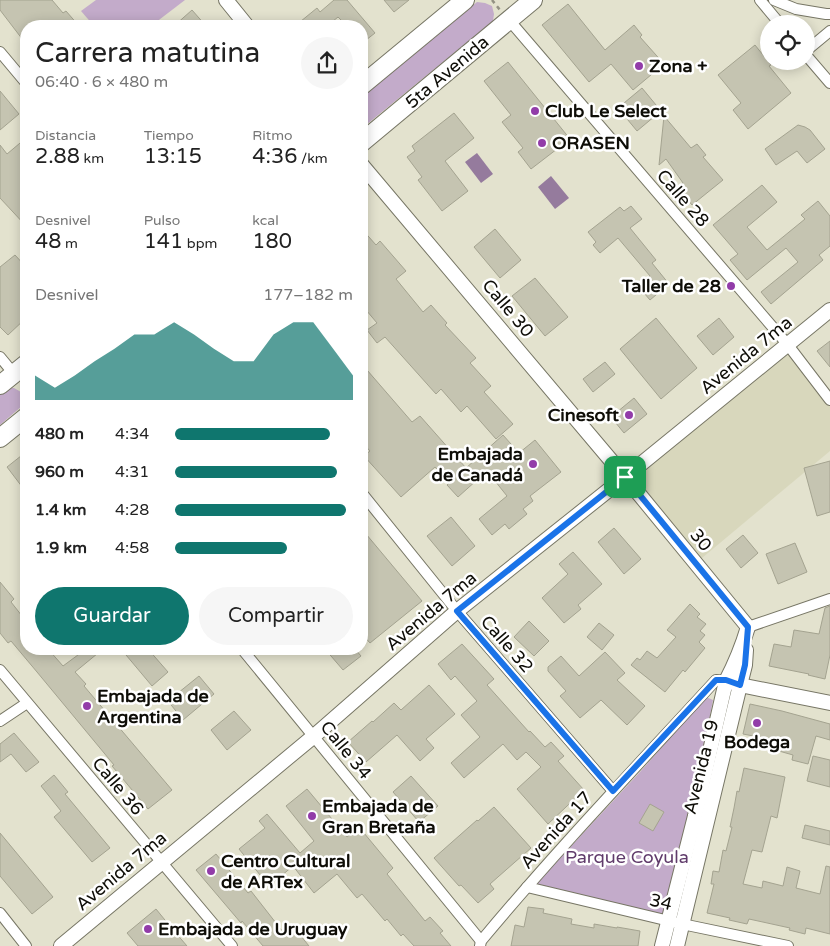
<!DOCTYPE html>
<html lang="es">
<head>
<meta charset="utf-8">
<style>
  body { margin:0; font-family:"Varela Round",sans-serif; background:#f6f6f6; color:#222; height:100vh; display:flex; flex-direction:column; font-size:19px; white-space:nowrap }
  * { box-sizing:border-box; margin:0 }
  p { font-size:16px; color:#767676 }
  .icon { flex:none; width:28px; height:28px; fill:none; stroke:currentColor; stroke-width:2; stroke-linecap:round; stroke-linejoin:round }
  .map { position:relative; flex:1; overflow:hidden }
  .details { position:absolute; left:20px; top:20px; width:348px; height:635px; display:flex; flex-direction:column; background:#fff; border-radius:20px; box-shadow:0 2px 12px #0003 }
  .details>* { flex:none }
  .fabs { position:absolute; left:760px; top:15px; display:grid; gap:10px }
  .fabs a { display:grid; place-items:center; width:55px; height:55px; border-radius:50%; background:#fff; box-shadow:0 2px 12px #0003; font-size:25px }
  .pin { position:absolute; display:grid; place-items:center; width:42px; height:42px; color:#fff; margin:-21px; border-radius:10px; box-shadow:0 2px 8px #0006 }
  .round { display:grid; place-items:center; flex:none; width:52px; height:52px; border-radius:26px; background:#f6f6f6 }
  .overview { display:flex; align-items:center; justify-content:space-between; height:85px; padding:0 15px }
  h1 { font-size:28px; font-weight:600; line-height:38px }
  .stats { display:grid; grid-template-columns:repeat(3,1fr); gap:8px; height:85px; padding:5px 15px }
  .stats div { display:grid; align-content:center }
  .stats b { font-size:21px; font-weight:600 }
  .stats small { font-size:14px; font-weight:400 }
  .stats p { font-size:14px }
  .chart { height:140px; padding:10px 15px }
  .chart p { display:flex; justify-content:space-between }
  .chart svg { width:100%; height:90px; margin-top:5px; fill:#0f766e; opacity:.7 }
  .button { display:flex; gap:10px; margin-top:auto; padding:10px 15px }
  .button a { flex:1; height:58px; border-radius:30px; background:#0f766e; color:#fff; font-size:20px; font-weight:600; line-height:58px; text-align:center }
  .button a+a { background:#f6f6f6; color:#222 }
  ul { padding:0 15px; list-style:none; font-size:16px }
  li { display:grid; grid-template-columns:80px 60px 1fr; align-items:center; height:38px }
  li i { height:12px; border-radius:6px; background:#0f766e }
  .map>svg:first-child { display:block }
  .built { fill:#d8d7bc }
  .green { fill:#c3abca }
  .water { fill:#957b9d }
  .building { fill:#c5c4b1; stroke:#a4a390 }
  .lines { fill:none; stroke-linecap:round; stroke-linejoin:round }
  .street-casing { stroke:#777665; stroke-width:12 }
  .secondary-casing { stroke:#777665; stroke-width:16 }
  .highway-casing { stroke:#777665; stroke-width:20 }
  .path { stroke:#939283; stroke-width:2.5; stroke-dasharray:4 4; stroke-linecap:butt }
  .street { stroke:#fff; stroke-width:10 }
  .secondary { stroke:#fff; stroke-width:14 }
  .highway { stroke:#fff; stroke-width:18 }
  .route-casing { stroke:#fff; stroke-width:10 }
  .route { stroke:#1a73e8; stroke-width:6 }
  .poi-dot { fill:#923ca9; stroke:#fff; stroke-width:2 }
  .labels { text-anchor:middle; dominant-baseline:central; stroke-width:5; stroke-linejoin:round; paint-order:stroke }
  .poi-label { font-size:18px; font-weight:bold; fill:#0e0d07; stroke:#fff; text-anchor:start }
  .street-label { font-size:18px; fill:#0e0d07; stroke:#fff }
  .park-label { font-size:18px; fill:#603b6b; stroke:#fff }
</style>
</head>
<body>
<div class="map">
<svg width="830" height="946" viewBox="0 0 830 946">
  <rect width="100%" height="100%" fill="#e3e2ce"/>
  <polygon class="built" points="788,345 830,400 830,451 696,563 625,477"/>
  <g class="green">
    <polygon points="96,0 185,0 151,26 94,26 81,11"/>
    <polygon points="477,2 485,3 492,6 494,14 493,21 366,125 361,126 361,98"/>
    <polygon points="7,388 14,388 21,392 23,399 22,406 0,425 0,394"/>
    <polygon points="706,697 713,700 695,793 662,916 536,884 640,772"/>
  </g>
  <g class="water">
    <polygon points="477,153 493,174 481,183 465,162"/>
    <polygon points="551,176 569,198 555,209 538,187"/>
  </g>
  <g class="building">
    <polygon points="0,0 52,0 63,13 66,11 79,26 26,26 26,44 0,10"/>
    <polygon points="334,0 347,0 375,33 361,44 361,26 347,26 338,17 327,26 295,26 317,8 320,12"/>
    <polygon points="384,0 409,0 394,12"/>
    <polygon points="568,4 605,50 634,25 642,35 640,37 664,64 633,90 611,64 589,82 542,25"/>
    <polygon points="192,10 206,26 174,26"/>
    <polygon points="755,45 771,65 769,66 791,93 748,129 733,110 741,103 718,75"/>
    <polygon points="508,62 570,139 531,169 518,152 523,148 502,122 511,115 484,81"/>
    <polygon points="642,88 661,111 637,131 618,108"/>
    <polygon points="0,91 19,114 0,130"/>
    <polygon points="454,113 474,138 445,161 468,191 442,211 418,180 422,177 407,157 415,151 412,146"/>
    <polygon points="664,116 691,148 697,144 706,155 703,157 723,180 692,205 677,187 683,183 666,159 659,165"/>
    <polygon points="798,125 805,127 810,130 825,149 807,163 797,151 776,165 765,149"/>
    <polygon points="26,138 26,226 0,198 0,145 7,154"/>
    <polygon points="762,185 777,202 747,227 767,250 805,219 801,215 818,201 830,216 830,246 819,255 823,260 771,304 761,292 798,262 786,248 747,280 730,260 738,254 713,225"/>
    <polygon points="631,206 642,219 630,228 656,260 652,263 669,284 650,300 638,286 650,276 618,238 600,253 593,245 596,242 588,232 620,207 624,211"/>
    <polygon points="361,228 376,245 380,241 406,271 396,279 423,312 431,305 447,323 445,325 476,358 470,363 491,386 484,392 513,424 496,439 467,406 461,412 441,389 436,394 385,337 377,343 367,330 377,323 361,304"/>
    <polygon points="495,229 521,260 500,278 474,247"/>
    <polygon points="15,255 26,267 26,318 8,335 0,327 0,267"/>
    <polygon points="535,278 568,317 545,336 512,296"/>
    <polygon points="656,318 697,368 661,399 620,349"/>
    <polygon points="719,318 734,337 713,355 697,336"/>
    <polygon points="830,341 830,367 817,351"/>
    <polygon points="605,362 615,374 593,392 583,379"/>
    <polygon points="367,370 412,422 420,416 466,468 503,435 519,453 535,440 561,472 530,496 533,501 523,509 527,514 509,529 505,524 492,535 479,519 507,496 487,471 458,497 447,485 449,483 435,467 401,497 364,456 370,451 361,441 361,376"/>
    <polygon points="634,398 647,414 624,433 611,417"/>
    <polygon points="26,452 26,492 7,467"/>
    <polygon points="830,461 830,512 817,516 804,468"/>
    <polygon points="451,517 475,546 452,566 427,536"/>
    <polygon points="361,528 422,601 370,643 361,633"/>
    <polygon points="614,528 641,559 624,574 598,542"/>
    <polygon points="743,535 758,553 741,568 726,549"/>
    <polygon points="795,543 807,572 778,584 766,554"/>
    <polygon points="573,552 602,584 578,605 581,609 564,623 542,598 568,574 559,564"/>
    <polygon points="0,582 14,599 11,602 26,621 26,649 48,649 63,666 86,649 103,649 75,672 86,684 84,686 172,790 148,809 112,766 114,765 37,672 11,641 8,643 0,633"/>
    <polygon points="690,604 700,614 697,617 706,624 700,631 705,635 699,642 705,648 685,672 683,670 665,692 631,665 637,658 640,660 647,651 657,658 676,637 667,630"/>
    <polygon points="830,606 830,655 825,679 808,675 809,674 769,666 774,644 791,647 794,630 819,634 825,608"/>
    <polygon points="529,621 549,641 534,656 514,637"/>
    <polygon points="599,623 614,635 602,650 587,637"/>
    <polygon points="462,644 494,679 487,685 529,732 530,731 545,747 551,742 564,756 558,761 584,790 548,824 517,789 541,767 526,752 517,760 503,744 464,778 451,763 480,737 461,715 477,701 455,676 451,680 438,664"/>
    <polygon points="121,649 148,649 168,672 152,686"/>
    <polygon points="325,649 355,649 361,656 343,670"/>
    <polygon points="605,652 625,673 617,680 645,706 627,725 601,700 580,718 560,696 566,691 548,671 548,667 561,656 579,676"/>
    <polygon points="199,676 214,694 183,720 168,701"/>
    <polygon points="429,685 455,714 426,739 434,748 420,761 397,735 366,762 348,742 372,721 373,722 394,703 401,710"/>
    <polygon points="750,704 782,711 830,724 830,740 816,736 808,764 792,760 793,755 772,749 774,740 743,734"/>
    <polygon points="234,711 251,730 227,750 211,730"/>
    <polygon points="14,733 39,762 26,772 11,754 0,762 0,744"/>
    <polygon points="813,756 830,760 830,787 807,781"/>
    <polygon points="744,768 785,777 777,818 771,816 762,852 752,850 743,884 762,888 763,881 783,886 787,867 800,871 796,888 820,894 826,866 830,867 830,934 806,928 805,934 789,930 790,928 749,919 747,924 729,920 730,918 707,913 714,884 711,884 713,871 719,872 723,850 726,851 732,827 730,827 734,808 737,791 739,792"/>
    <polygon points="54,775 68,792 65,794 110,848 92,862 54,817 61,811 41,786"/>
    <polygon points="411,776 438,806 419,822 393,792"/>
    <polygon points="307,789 347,837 359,827 393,868 387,874 425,921 430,917 443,931 440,933 451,946 414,946 403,934 401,936 387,919 385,921 362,894 357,898 337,874 314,893 293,866 269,886 239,849 265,828 259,821 267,814 300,853 314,841 286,806"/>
    <polygon points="650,804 664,812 653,831 639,823"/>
    <polygon points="494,807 531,848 490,884 494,889 478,903 461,885 459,886 434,858 477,820 478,821"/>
    <polygon points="805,825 830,831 830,845 802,838"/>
    <polygon points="0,833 53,897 32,914 0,876"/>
    <polygon points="216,854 248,893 251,891 283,932 292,925 309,946 263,946 242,921 241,923 196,870"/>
    <polygon points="528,907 544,909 543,913 572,919 571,924 594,928 594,924 617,928 617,927 640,931 638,946 511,946 515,925 524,927"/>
    <polygon points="156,909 169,925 187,946 138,946 127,933"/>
  </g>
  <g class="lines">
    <defs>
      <g id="street">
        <polyline points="760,0 780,24"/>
        <polyline points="774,0 796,9 826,14 830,14"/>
        <polyline points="509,20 788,345 830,400"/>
        <polyline points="806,51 830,31"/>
        <polyline points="0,52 26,83"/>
        <polyline points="806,55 830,83"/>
        <polyline points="0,357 14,374"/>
        <polyline points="361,492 457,611 613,791"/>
        <polyline points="748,627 830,599"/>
        <polyline points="242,649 481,941"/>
        <polyline points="0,670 232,946"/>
        <polyline points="0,721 27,703"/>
        <polyline points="527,887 682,924 788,946"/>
        <polyline points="0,913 26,946"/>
        <path d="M480 946 481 941C556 851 637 766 716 680L726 681"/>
      </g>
      <g id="secondary">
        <polyline points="226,0 247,26"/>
        <polyline points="361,164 625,477 748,627"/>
        <polyline points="731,682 740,685 830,703"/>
        <polyline points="61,946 314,736 457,611 625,477 830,310"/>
        <path d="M662 946 695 816 726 681C736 662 742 647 748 627"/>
        <polyline points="677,946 740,685 745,665 746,650"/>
      </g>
      <g id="highway">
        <polyline points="361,86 465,0"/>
        <polyline points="361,143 533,0"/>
        <polyline points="0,385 26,364"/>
        <polyline points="0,438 26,417"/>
      </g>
    </defs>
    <use href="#street" class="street-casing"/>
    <use href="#secondary" class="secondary-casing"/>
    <use href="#highway" class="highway-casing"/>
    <polyline class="path" points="492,0 500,10"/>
    <use href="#street" class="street"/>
    <use href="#secondary" class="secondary"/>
    <use href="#highway" class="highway"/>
  </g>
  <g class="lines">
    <defs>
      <polygon id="route" points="625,477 748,627 745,665 740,685 726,680 716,680 613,791 457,611"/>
    </defs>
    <use href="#route" class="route-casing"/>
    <use href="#route" class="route"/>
  </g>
  <g class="poi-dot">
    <circle cx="639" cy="66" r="5"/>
    <circle cx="535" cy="111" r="5"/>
    <circle cx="542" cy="143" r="5"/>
    <circle cx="731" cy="286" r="5"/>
    <circle cx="629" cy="415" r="5"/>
    <circle cx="533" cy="464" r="5"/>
    <circle cx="87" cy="706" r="5"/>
    <circle cx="757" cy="723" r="5"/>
    <circle cx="312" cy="816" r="5"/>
    <circle cx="211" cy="871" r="5"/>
    <circle cx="148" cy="929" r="5"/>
  </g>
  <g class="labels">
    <g class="poi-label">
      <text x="649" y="66">Zona +</text>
      <text x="545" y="111">Club Le Select</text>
      <text x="552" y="143">ORASEN</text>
      <text x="721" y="286" text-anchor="end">Taller de 28</text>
      <text x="619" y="415" text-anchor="end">Cinesoft</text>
      <text x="523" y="454" text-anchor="end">Embajada<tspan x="523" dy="21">de Canadá</tspan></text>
      <text x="97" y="696">Embajada de<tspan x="97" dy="21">Argentina</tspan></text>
      <text x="757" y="742" text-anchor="middle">Bodega</text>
      <text x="322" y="806">Embajada de<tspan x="322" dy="21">Gran Bretaña</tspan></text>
      <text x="221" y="861">Centro Cultural<tspan x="221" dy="21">de ARTex</tspan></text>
      <text x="158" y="929">Embajada de Uruguay</text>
    </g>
    <g class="street-label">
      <text transform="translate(447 72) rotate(-40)">5ta Avenida</text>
      <text transform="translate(683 198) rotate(49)">Calle 28</text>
      <text transform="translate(508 308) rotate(50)">Calle 30</text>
      <text transform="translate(746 355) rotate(-39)">Avenida 7ma</text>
      <text transform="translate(701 540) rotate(51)">30</text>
      <text transform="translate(431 611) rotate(-40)">Avenida 7ma</text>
      <text transform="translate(507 644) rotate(49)">Calle 32</text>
      <text transform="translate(346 750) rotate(51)">Calle 34</text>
      <text transform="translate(701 767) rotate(-76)">Avenida 19</text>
      <text transform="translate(118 786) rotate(50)">Calle 36</text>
      <text transform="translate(556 830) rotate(-48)">Avenida 17</text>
      <text transform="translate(121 871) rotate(-40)">Avenida 7ma</text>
      <text transform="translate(661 902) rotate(14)">34</text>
    </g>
    <g class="park-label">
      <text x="627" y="857">Parque Coyula</text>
    </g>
  </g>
</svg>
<div class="fabs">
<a><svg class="icon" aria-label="locate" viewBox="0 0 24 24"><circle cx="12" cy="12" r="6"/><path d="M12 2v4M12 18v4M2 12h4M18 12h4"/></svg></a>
</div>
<div class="pin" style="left:625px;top:477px;background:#1e9e55"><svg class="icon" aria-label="arrive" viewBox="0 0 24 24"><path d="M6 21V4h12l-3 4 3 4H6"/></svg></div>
<section class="details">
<div class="overview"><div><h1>Carrera matutina</h1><p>06:40 · 6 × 480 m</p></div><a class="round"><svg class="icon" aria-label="share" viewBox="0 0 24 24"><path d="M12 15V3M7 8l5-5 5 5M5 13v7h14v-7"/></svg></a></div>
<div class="stats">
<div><p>Distancia</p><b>2.88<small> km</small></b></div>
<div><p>Tiempo</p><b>13:15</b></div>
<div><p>Ritmo</p><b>4:36<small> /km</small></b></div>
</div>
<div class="stats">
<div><p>Desnivel</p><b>48<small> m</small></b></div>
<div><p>Pulso</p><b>141<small> bpm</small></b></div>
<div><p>kcal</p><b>180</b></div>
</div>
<div class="chart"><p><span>Desnivel</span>177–182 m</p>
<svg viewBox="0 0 160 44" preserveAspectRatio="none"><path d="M0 44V32L10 38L20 32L30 25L40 19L50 12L60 12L70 6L80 12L90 19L100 25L110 25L120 12L130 6L140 6L150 19L160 32V44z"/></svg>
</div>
<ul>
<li><b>480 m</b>4:34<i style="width:87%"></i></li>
<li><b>960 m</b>4:31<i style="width:91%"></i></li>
<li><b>1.4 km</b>4:28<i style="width:96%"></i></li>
<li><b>1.9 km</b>4:58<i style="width:63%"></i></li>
</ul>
<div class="button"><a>Guardar</a><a>Compartir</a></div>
</section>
</div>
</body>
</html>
